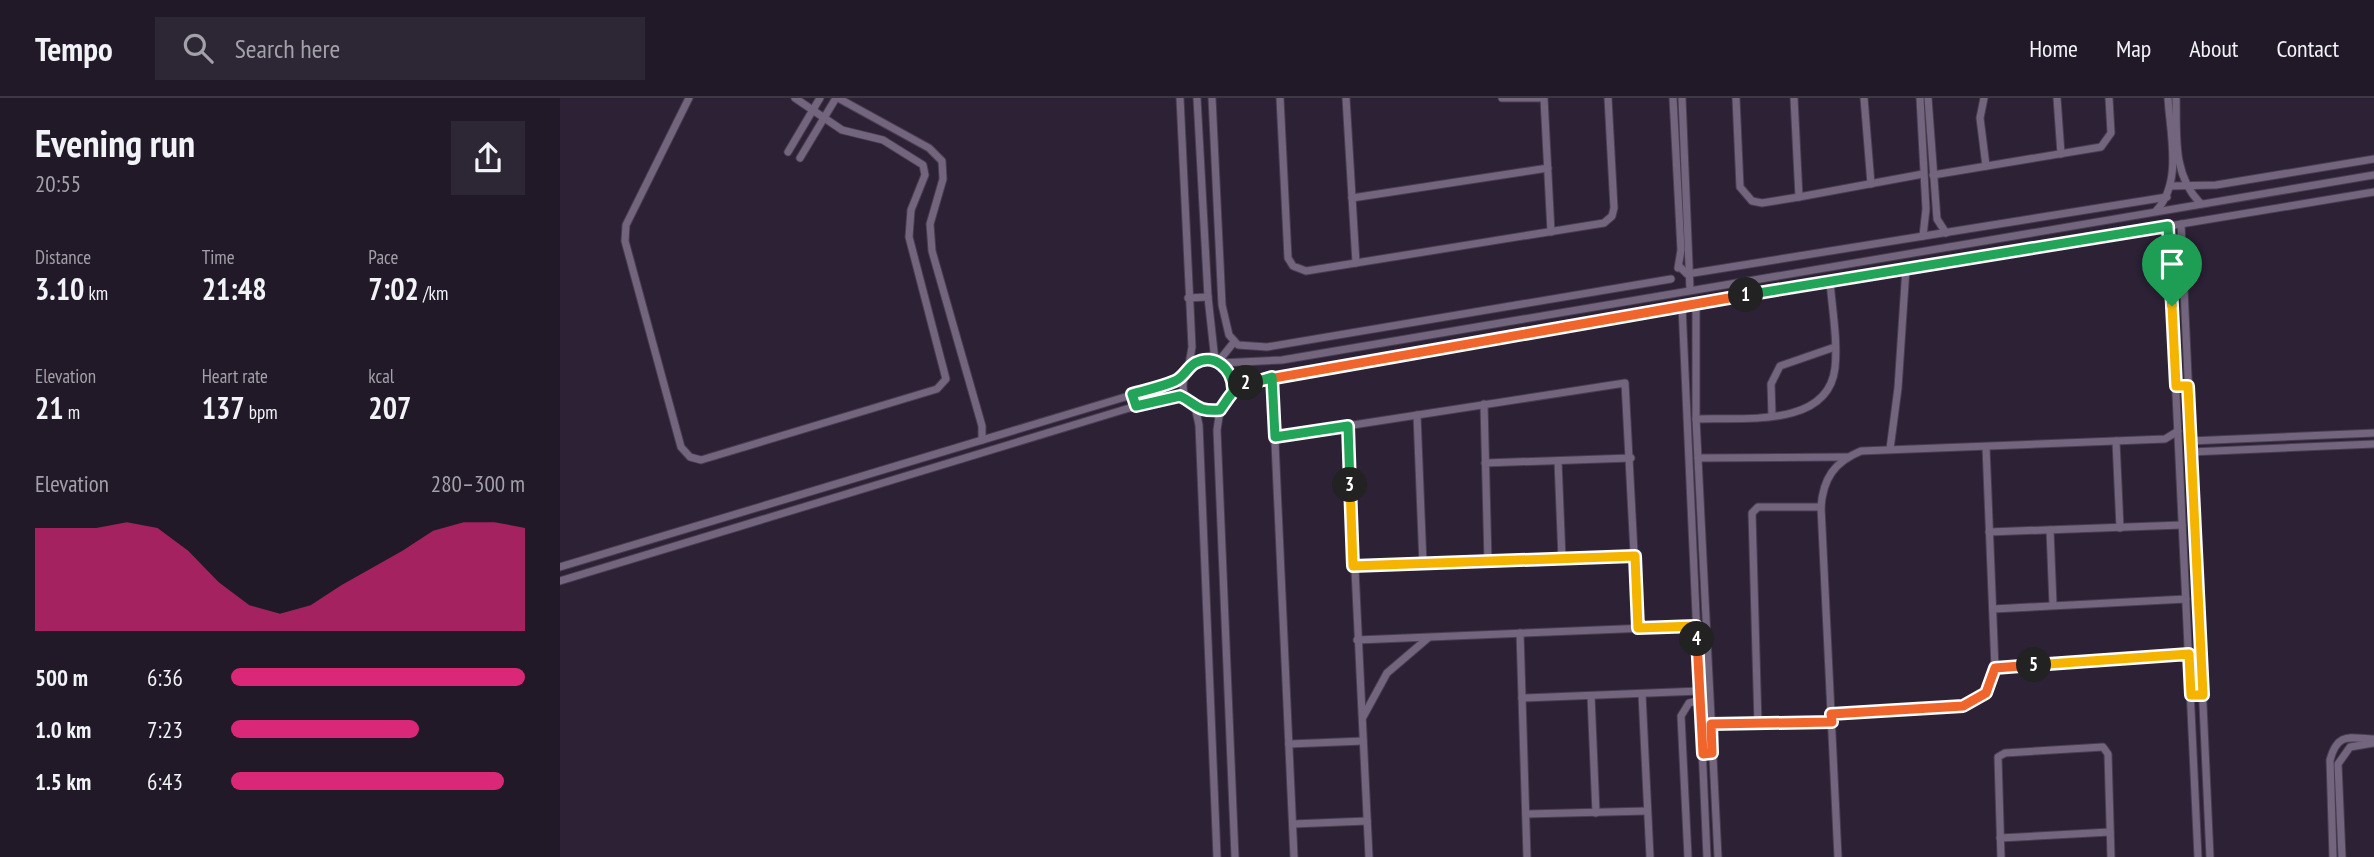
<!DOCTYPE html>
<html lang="en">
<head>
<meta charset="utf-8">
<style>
  body { margin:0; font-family:"PT Sans Narrow",sans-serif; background:#2d2634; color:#f1f3f6; height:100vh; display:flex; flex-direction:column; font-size:26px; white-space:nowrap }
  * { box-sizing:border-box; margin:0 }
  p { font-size:23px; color:#a2a0a8 }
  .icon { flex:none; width:38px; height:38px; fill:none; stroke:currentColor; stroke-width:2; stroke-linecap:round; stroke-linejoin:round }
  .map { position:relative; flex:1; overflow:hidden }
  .sheet { display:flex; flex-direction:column; background:#211928; width:560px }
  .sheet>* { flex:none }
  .pin { position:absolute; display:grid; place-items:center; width:60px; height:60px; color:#fff; margin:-72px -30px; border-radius:50% 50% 50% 0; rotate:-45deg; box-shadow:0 0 7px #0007 }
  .pin .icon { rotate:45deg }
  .km { position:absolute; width:35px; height:35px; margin:-18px; border-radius:50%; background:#222; color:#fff; font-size:19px; line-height:35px; text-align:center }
  .round { display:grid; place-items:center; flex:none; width:74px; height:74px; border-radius:0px; background:#2d2634 }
  .overview { display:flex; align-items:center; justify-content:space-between; height:119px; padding:0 35px }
  h1 { font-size:38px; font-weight:800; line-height:52px }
  .stats { display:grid; grid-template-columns:repeat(3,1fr); gap:10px; height:119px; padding:7px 35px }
  .stats div { display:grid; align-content:center }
  .stats b { font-size:30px; font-weight:800 }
  .stats small { font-size:19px; font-weight:400 }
  .stats p { font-size:19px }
  .chart { height:196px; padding:14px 35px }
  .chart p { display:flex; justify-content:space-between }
  .chart svg { width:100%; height:126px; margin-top:7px; fill:#db2777; opacity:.7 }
  ul { padding:0 35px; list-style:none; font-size:23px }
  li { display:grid; grid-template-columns:112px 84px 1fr; align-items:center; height:52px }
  li i { height:18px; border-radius:9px; background:#db2777 }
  header { display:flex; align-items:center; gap:42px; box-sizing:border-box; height:98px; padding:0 35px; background:#211928; border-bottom:2px solid #3e3845 }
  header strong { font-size:33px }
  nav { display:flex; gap:38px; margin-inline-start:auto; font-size:24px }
  .search { width:490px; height:63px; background:#2d2634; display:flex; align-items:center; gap:18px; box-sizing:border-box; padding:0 24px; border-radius:0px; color:#a2a0a8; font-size:26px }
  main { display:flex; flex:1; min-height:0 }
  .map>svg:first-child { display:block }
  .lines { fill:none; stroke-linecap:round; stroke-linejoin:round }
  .minor-casing { stroke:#473e4f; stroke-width:9 }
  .minor { stroke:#72657d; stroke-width:7 }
  .split-1-casing { stroke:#fff; stroke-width:14 }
  .split-2-casing { stroke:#fff; stroke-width:14 }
  .split-3-casing { stroke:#fff; stroke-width:14 }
  .split-4-casing { stroke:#fff; stroke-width:14 }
  .split-5-casing { stroke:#fff; stroke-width:14 }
  .split-6-casing { stroke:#fff; stroke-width:14 }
  .split-1 { stroke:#22a559; stroke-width:9 }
  .split-2 { stroke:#f0652b; stroke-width:9 }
  .split-3 { stroke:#22a559; stroke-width:9 }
  .split-4 { stroke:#f5b400; stroke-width:9 }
  .split-5 { stroke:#f0652b; stroke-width:9 }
  .split-6 { stroke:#f5b400; stroke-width:9 }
</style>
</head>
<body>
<header>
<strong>Tempo</strong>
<div class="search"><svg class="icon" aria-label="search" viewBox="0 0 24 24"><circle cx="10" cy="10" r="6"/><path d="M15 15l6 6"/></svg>Search here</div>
<nav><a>Home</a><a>Map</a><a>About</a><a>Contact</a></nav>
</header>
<main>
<section class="sheet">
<div class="overview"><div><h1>Evening run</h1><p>20:55</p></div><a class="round"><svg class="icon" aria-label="share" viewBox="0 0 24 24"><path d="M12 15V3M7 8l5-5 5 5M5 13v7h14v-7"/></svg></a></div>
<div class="stats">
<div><p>Distance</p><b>3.10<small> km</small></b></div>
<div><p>Time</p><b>21:48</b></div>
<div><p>Pace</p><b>7:02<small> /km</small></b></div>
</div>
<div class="stats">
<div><p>Elevation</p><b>21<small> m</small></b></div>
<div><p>Heart rate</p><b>137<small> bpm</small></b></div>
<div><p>kcal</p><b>207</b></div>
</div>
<div class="chart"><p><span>Elevation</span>280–300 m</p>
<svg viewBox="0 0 160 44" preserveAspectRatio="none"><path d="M0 44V8L10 8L20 8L30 6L40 8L50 16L60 27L70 35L80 38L90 35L100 28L110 22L120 16L130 9L140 6L150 6L160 8V44z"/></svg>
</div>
<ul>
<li><b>500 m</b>6:36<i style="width:100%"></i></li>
<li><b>1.0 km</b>7:23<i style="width:64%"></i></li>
<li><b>1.5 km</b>6:43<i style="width:93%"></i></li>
</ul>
</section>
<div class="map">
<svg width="1814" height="759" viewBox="0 0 1814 759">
  <rect width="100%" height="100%" fill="#2c2135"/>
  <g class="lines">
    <defs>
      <g id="minor">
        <polyline points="129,0 66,127 65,143 121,349 130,359 141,362 377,291 386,281 349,139 351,112 365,77 363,67 323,42 282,32 235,0"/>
        <polyline points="278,0 369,50 382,63 383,81 370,126 372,153 422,328 422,342"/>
        <polyline points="620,0 632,249 628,272"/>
        <polyline points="637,0 648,199 655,263"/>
        <polyline points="652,0 662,207 669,237 678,247 707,249 1111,181"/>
        <polyline points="720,0 728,160 733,168 746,173 1044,125 1052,118 1054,110 1048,0"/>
        <polyline points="786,0 796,165"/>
        <polyline points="942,0 981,0"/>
        <polyline points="984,0 991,134"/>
        <polyline points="1113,0 1121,152 1118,170"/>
        <polyline points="1122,0 1130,191"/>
        <polyline points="1176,0 1180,89 1192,103 1202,105 1239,99 1363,76"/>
        <polyline points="1234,0 1239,99"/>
        <polyline points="1304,0 1311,86"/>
        <polyline points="1360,0 1366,111 1363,138"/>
        <polyline points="1368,0 1377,121 1386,135"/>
        <polyline points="1424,0 1420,20 1426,68"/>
        <polyline points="1497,0 1501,56"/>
        <path d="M1616 0C1617 37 1612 76 1640 105"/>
        <polyline points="228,54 260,0"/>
        <polyline points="240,60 276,0"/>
        <polyline points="1373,77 1541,49 1551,35 1549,0"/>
        <polyline points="1612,88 1656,87 1814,61"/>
        <polyline points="792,100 988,70"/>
        <path d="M1596 113C1623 84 1610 36 1608 0"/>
        <polyline points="1621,126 1650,759"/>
        <polyline points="1608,128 1638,759"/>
        <polyline points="1119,168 1127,176 1607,99"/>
        <polyline points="628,200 648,199"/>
        <polyline points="1136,206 1136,321 1158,759"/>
        <polyline points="1122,208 1147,759"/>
        <circle cx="648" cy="288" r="25"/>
        <polyline points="658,264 674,244"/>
        <polyline points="660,265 722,262 1814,77"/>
        <polyline points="712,279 734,759"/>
        <polyline points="673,291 712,279 934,240 1814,94"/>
        <polyline points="924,306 928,464"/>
        <polyline points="635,309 639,327 657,759"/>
        <polyline points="660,312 657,332 675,759"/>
        <polyline points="857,317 863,466"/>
        <polyline points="1212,317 1211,286 1220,268 1275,249"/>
        <path d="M1136 321C1181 319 1268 331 1275 270 1278 242 1272 211 1270 183"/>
        <polyline points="788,328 809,759"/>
        <polyline points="715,339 1065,285 1078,530"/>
        <polyline points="1556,343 1560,430"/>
        <polyline points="1630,343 1814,335"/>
        <polyline points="1330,351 1338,290 1346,170"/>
        <polyline points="1631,354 1814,346"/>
        <polyline points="1138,360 1287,359"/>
        <polyline points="998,363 1002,461"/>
        <polyline points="925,365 1071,360"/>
        <polyline points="1490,432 1493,507"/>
        <polyline points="1429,434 1622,427"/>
        <polyline points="793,468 1075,458"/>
        <polyline points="0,469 605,287 624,278"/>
        <polyline points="0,483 576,308 611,298 624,298"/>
        <polyline points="1433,511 1626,501"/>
        <polyline points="960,535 967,759"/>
        <polyline points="797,542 1136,528"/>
        <polyline points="1435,570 1629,556"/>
        <polyline points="1082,596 1090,759"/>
        <polyline points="1031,598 1036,715"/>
        <polyline points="962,600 1140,593"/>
        <path d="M1271 616 1403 608C1423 604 1434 590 1435 570L1426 349"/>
        <polyline points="803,619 827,575 868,540"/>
        <polyline points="1198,626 1192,415 1198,409 1261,409"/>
        <polyline points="1151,627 1272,624"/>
        <polyline points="729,646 803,643"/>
        <polyline points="966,716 1087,713"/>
        <polyline points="733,726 807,723"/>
        <polyline points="1440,740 1550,734"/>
        <polyline points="1128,759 1121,618 1129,605 1141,602"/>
        <path d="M1278 759 1261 409C1263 381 1274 364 1301 353L1605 341 1618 333"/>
        <polyline points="1441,759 1438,659 1445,655 1543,649 1548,656 1551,759"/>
        <path d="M1773 759 1770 662C1778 632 1792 641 1814 641"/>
        <polyline points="1782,759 1778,666 1790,649 1814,645"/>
      </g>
    </defs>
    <use href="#minor" class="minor-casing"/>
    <use href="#minor" class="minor"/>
  </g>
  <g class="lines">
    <defs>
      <polyline id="split-1" points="1186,197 1608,128 1612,208"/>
      <polyline id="split-2" points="686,285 1186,197"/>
      <path id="split-3" d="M686 285C673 290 669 300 660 312 636 314 637 306 620 298L576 308 572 296C586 292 601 289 615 283 624 279 627 270 635 265 655 254 673 272 673 291L712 279 715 339 788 328 790 387"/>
      <polyline id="split-4" points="790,387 793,468 1075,458 1078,530 1136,528 1137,541"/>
      <polyline id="split-5" points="1137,541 1143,656 1152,655 1151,626 1272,624 1271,616 1403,608 1426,595 1435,570 1474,567"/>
      <polyline id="split-6" points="1474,567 1629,556 1631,597 1643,597 1628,288 1616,288 1612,208"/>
    </defs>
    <use href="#split-1" class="split-1-casing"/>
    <use href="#split-2" class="split-2-casing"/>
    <use href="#split-3" class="split-3-casing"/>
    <use href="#split-4" class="split-4-casing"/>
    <use href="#split-5" class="split-5-casing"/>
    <use href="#split-6" class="split-6-casing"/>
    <use href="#split-1" class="split-1"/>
    <use href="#split-2" class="split-2"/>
    <use href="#split-3" class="split-3"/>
    <use href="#split-4" class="split-4"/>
    <use href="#split-5" class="split-5"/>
    <use href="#split-6" class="split-6"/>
  </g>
</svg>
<div class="pin" style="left:1612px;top:208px;background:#1e9e55"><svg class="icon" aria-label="arrive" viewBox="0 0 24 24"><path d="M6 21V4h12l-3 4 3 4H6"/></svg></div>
<b class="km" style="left:1186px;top:197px">1</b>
<b class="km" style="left:686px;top:285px">2</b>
<b class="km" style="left:790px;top:387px">3</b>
<b class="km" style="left:1137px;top:541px">4</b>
<b class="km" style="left:1474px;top:567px">5</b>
</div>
</main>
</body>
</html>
